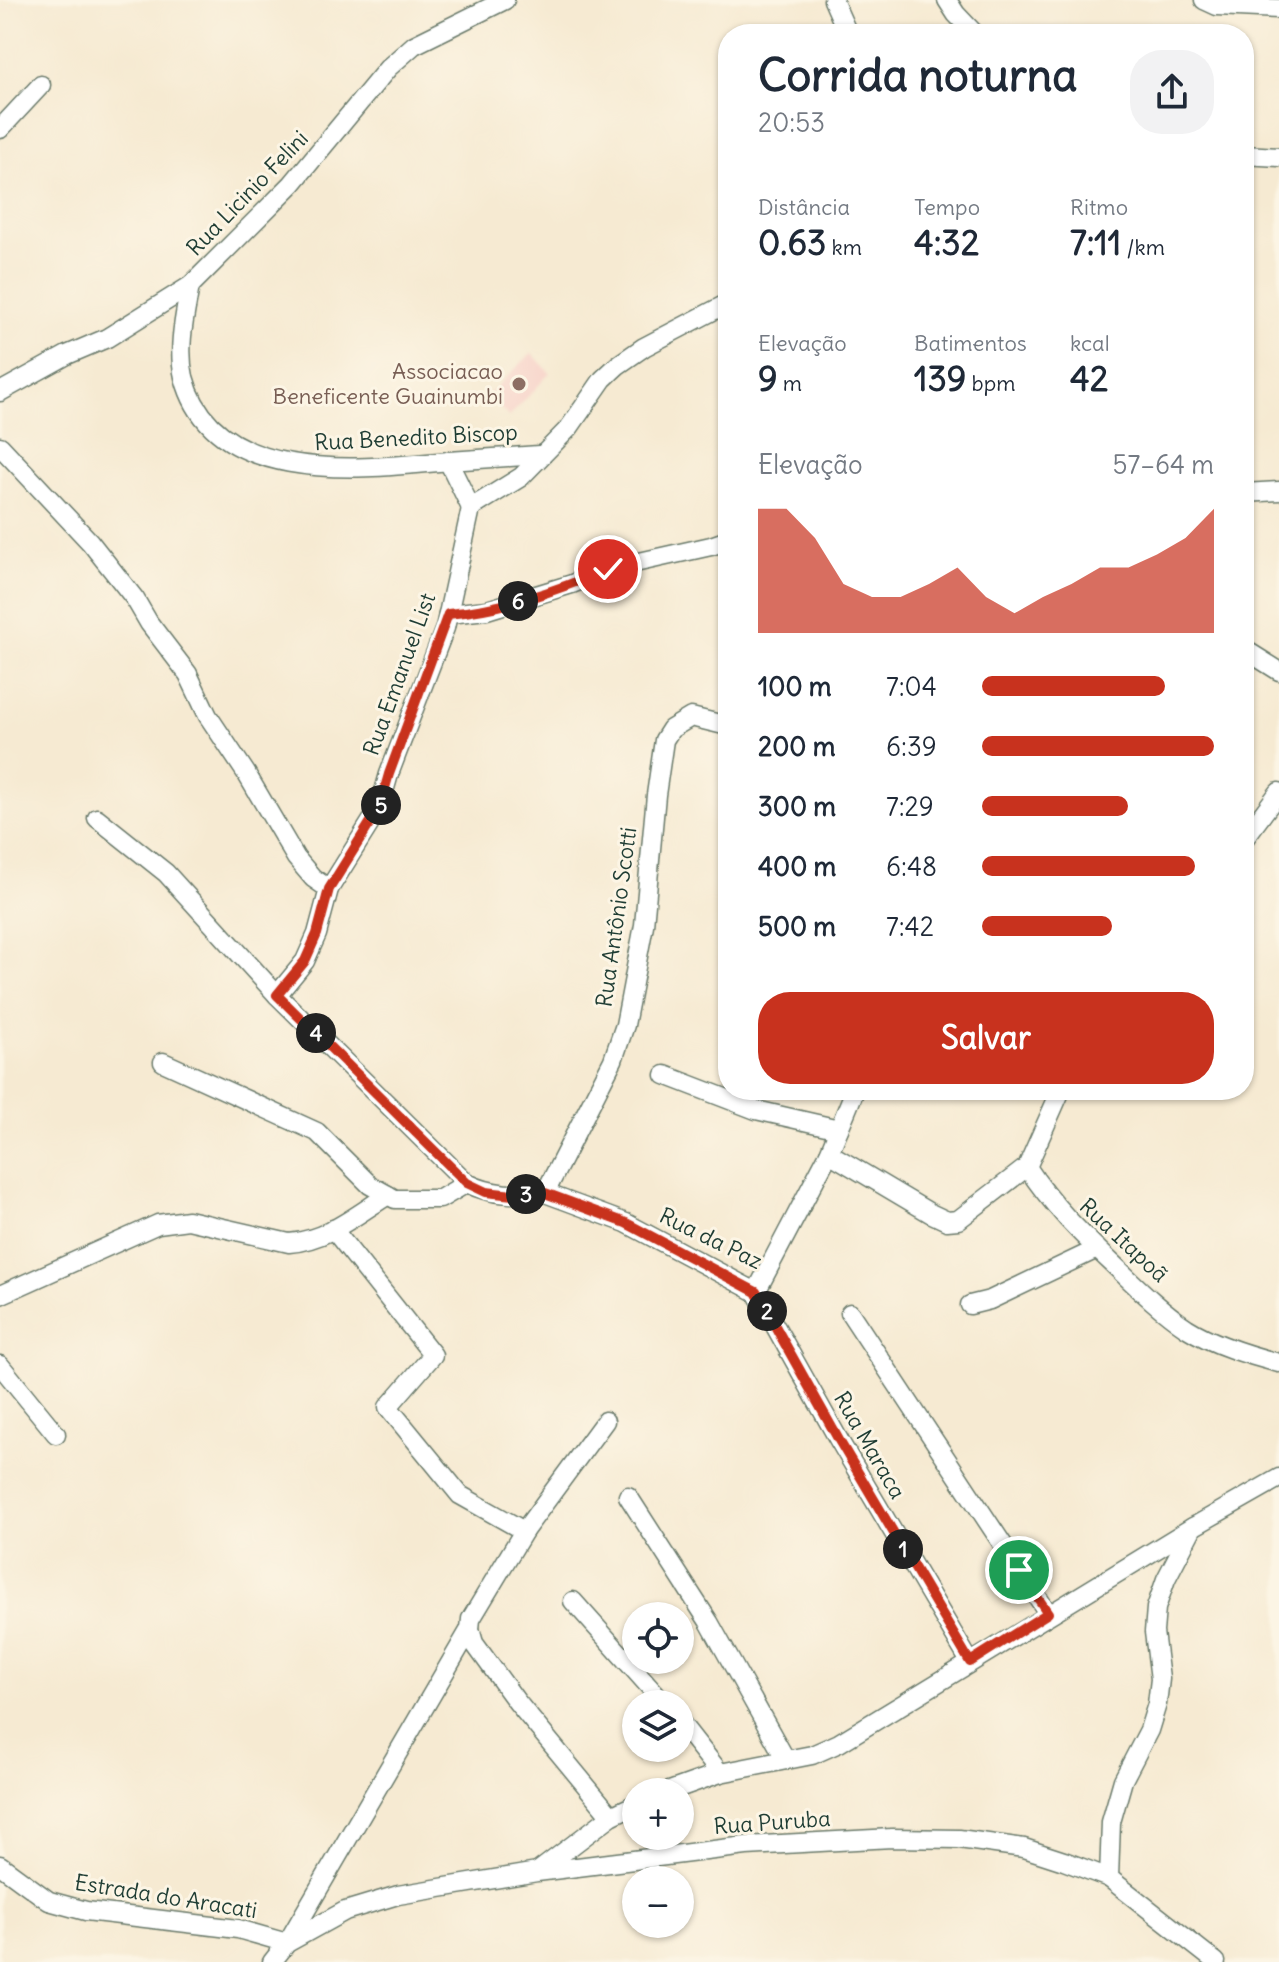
<!DOCTYPE html>
<html lang="pt">
<head>
<meta charset="utf-8">
<style>
  body { margin:0; font-family:Delius,sans-serif; background:#f2f2f3; color:#1f2937; height:100vh; display:flex; flex-direction:column; font-size:30px; white-space:nowrap }
  * { box-sizing:border-box; margin:0 }
  p { font-size:26px; color:#747a83 }
  .icon { flex:none; width:44px; height:44px; fill:none; stroke:currentColor; stroke-width:2; stroke-linecap:round; stroke-linejoin:round }
  .map { position:relative; flex:1; overflow:hidden }
  .side { position:absolute; left:718px; top:24px; width:536px; height:1076px; display:flex; flex-direction:column; background:#fff; border-radius:32px; box-shadow:0 2px 6px #0004 }
  .side>* { flex:none }
  .buttons { position:absolute; left:622px; top:1602px; display:grid; gap:16px }
  .buttons a { display:grid; place-items:center; width:72px; height:72px; border-radius:50%; background:#fff; box-shadow:0 2px 6px #0004; font-size:40px }
  .pin { position:absolute; display:grid; place-items:center; width:68px; height:68px; color:#fff; margin:-34px; border:4px solid #fff; border-radius:50%; box-shadow:0 2px 8px #0007 }
  .km { position:absolute; width:40px; height:40px; margin:-20px; border-radius:50%; background:#222; color:#fff; font-size:22px; line-height:40px; text-align:center }
  .round { display:grid; place-items:center; flex:none; width:84px; height:84px; border-radius:32px; background:#f2f2f3 }
  .overview { display:flex; align-items:center; justify-content:space-between; height:136px; padding:0 40px }
  h1 { font-size:44px; font-weight:700; line-height:60px }
  .figures { display:grid; grid-template-columns:repeat(3,1fr); gap:12px; height:136px; padding:8px 40px }
  .figures div { display:grid; align-content:center }
  .figures b { font-size:34px; font-weight:700 }
  .figures small { font-size:22px; font-weight:400 }
  .figures p { font-size:22px }
  .chart { height:224px; padding:16px 40px }
  .chart p { display:flex; justify-content:space-between }
  .chart svg { width:100%; height:144px; margin-top:8px; fill:#c8321e; opacity:.7 }
  .primary-button { display:flex; gap:16px; margin-top:auto; padding:16px 40px }
  .primary-button a { flex:1; height:92px; border-radius:32px; background:#c8321e; color:#fff; font-size:32px; font-weight:700; line-height:92px; text-align:center }
  ul { padding:0 40px; list-style:none; font-size:26px }
  li { display:grid; grid-template-columns:128px 96px 1fr; align-items:center; height:60px }
  li i { height:20px; border-radius:10px; background:#c8321e }
  .map>svg:first-child { display:block }
  .built { fill:#f7d1c8 }
  .lines { fill:none; stroke-linecap:round; stroke-linejoin:round }
  .street-casing { stroke:#6a7a6b; stroke-width:21 }
  .street { stroke:#fff; stroke-width:18 }
  .route-casing { stroke:#fff; stroke-width:16 }
  .route { stroke:#c8321e; stroke-width:10 }
  .education-dot { fill:#8d6e63; stroke:#fcf5e5; stroke-width:3 }
  .labels { text-anchor:middle; dominant-baseline:central; stroke-width:6; stroke-linejoin:round; paint-order:stroke }
  .street-label { font-size:22px; fill:#1f3d34; stroke:#fcf5e5 }
  .education-label { font-size:22px; fill:#785e54; stroke:#fcf5e5; text-anchor:end }
</style>
</head>
<body>
<div class="map">
<svg width="1279" height="1962" viewBox="0 0 1279 1962">
  <rect width="100%" height="100%" fill="#fcf5e5"/>
  <filter id="ink" filterUnits="userSpaceOnUse"><feTurbulence type="fractalNoise" baseFrequency=".0125" numOctaves="2"/><feDisplacementMap in="SourceGraphic" scale="16" xChannelSelector="R" yChannelSelector="G"/><feConvolveMatrix kernelMatrix="1 2 1 2 8 2 1 2 1" color-interpolation-filters="sRGB"/></filter>
  <filter id="wash" filterUnits="userSpaceOnUse"><feTurbulence type="fractalNoise" baseFrequency=".006" numOctaves="4" result="noise"/><feDisplacementMap in="SourceGraphic" scale="32" xChannelSelector="R" yChannelSelector="G"/><feGaussianBlur stdDeviation="1.8" result="paint"/><feColorMatrix in="noise" values="0 0 0 0 0 0 0 0 0 0 0 0 0 0 0 0 0 1.4 0 .05"/><feComposite in="paint" operator="in"/></filter>
  <g filter="url(#wash)">
    <rect width="100%" height="100%" fill="#f6ead2"/>
    <polygon class="built" points="532,353 550,373 509,417 488,395"/>
  </g>
  <g filter="url(#ink)">
    <g class="lines">
      <defs>
        <g id="street">
          <polyline points="833,0 848,34"/>
          <polyline points="947,0 956,14 975,34"/>
          <polyline points="1204,0 1217,6 1279,9"/>
          <polyline points="0,129 41,85"/>
          <polyline points="1244,155 1279,157"/>
          <path d="M190 286C185 315 177 347 184 377 213 488 363 469 449 461 479 459 509 457 539 455"/>
          <polyline points="0,392 67,355 107,338 190,286 292,184 388,68 414,45 505,0"/>
          <polyline points="0,446 90,542 135,599 149,623 188,674 208,716 246,773 296,858 313,878 329,889 317,934 305,961 277,995"/>
          <polyline points="448,461 471,508"/>
          <polyline points="1244,493 1279,491"/>
          <polyline points="448,614 487,610 572,584 608,569 711,546 728,540"/>
          <polyline points="1244,649 1279,671"/>
          <path d="M97 818 166 873 277 995 467 1183C493 1196 516 1195 545 1193L613 1060 625 1025 644 925 656 795 664 740 671 729 691 717 728 726"/>
          <polyline points="1244,839 1279,792"/>
          <polyline points="329,889 379,809 389,774 445,628 471,508 521,477 569,428 603,379 618,365 644,347 728,303"/>
          <polyline points="163,1062 317,1132 370,1185 395,1199 440,1199 467,1183"/>
          <polyline points="665,1075 756,1110 839,1129"/>
          <polyline points="829,1153 930,1213 947,1221 958,1220 1027,1167 1061,1090"/>
          <path d="M1027 1167C1052 1205 1080 1233 1113 1264 1136 1286 1160 1310 1187 1328 1214 1345 1248 1355 1279 1363"/>
          <polyline points="545,1193 626,1223 756,1292 829,1153 855,1090"/>
          <polyline points="333,1229 433,1355 388,1407 460,1495 524,1531"/>
          <polyline points="756,1292 840,1442 970,1662"/>
          <path d="M0 1295 158 1224 188 1220 289 1243C327 1240 356 1215 388 1195"/>
          <polyline points="970,1305 990,1300 1097,1249"/>
          <polyline points="850,1313 1048,1613"/>
          <polyline points="0,1365 56,1434"/>
          <polyline points="605,1421 524,1531 471,1619 470,1629 474,1643 517,1702 611,1816"/>
          <polyline points="628,1496 709,1622 786,1760"/>
          <polyline points="573,1601 665,1704"/>
          <polyline points="680,1722 720,1773"/>
          <polyline points="667,1792 720,1773 812,1755 839,1743 1193,1527"/>
          <polyline points="0,1865 49,1901 86,1911 238,1929 287,1943 470,1629"/>
          <polyline points="540,1870 611,1816 636,1804"/>
          <polyline points="1109,1878 1111,1822 1123,1780 1149,1730 1157,1704 1160,1679 1154,1632 1156,1608 1166,1579 1193,1527 1279,1478"/>
          <polyline points="272,1962 287,1943 345,1911 398,1895 537,1872 746,1846 892,1838 959,1839 1024,1848 1064,1861 1109,1878 1216,1962"/>
        </g>
      </defs>
      <use href="#street" class="street-casing"/>
      <use href="#street" class="street"/>
    </g>
  </g>
  <g class="lines" filter="url(#ink)">
    <defs>
      <path id="route" d="M608 569C556 591 504 609 448 614L389 774 379 809 329 889 317 934 305 961 277 995 467 1183 486 1192 513 1195 545 1193 626 1223 756 1292 840 1442 970 1662 1048 1613 1019 1570"/>
    </defs>
    <use href="#route" class="route-casing"/>
    <use href="#route" class="route"/>
  </g>
  <circle class="education-dot" cx="519" cy="384" r="8"/>
  <g class="labels">
    <g class="street-label">
      <text transform="translate(247 193) rotate(-46)">Rua Licinio Felini</text>
      <text transform="translate(416 437) rotate(-3)">Rua Benedito Biscop</text>
      <text transform="translate(399 674) rotate(-70)">Rua Emanuel List</text>
      <text transform="translate(616 917) rotate(-82)">Rua Antônio Scotti</text>
      <text transform="translate(711 1238) rotate(26)">Rua da Paz</text>
      <text transform="translate(1124 1240) rotate(43)">Rua Itapoã</text>
      <text transform="translate(870 1445) rotate(60)">Rua Maraca</text>
      <text transform="translate(772 1822) rotate(-4)">Rua Puruba</text>
      <text transform="translate(166 1896) rotate(9)">Estrada do Aracati</text>
    </g>
    <g class="education-label">
      <text x="503" y="371">Associacao<tspan x="503" dy="25">Beneficente Guainumbi</tspan></text>
    </g>
  </g>
</svg>
<div class="buttons">
<a><svg class="icon" aria-label="locate" viewBox="0 0 24 24"><circle cx="12" cy="12" r="6"/><path d="M12 2v4M12 18v4M2 12h4M18 12h4"/></svg></a>
<a><svg class="icon" aria-label="layers" viewBox="0 0 24 24"><path d="M12 4l9 5-9 5-9-5zM3 14l9 5 9-5"/></svg></a>
<a>+</a>
<a>−</a>
</div>
<div class="pin" style="left:1019px;top:1570px;background:#1e9e55"><svg class="icon" aria-label="arrive" viewBox="0 0 24 24"><path d="M6 21V4h12l-3 4 3 4H6"/></svg></div>
<div class="pin" style="left:608px;top:569px;background:#d93025"><svg class="icon" aria-label="check" viewBox="0 0 24 24"><path d="M5 12l5 5 9-10"/></svg></div>
<b class="km" style="left:903px;top:1549px">1</b>
<b class="km" style="left:767px;top:1311px">2</b>
<b class="km" style="left:526px;top:1194px">3</b>
<b class="km" style="left:316px;top:1033px">4</b>
<b class="km" style="left:381px;top:805px">5</b>
<b class="km" style="left:518px;top:601px">6</b>
<section class="side">
<div class="overview"><div><h1>Corrida noturna</h1><p>20:53</p></div><a class="round"><svg class="icon" aria-label="share" viewBox="0 0 24 24"><path d="M12 15V3M7 8l5-5 5 5M5 13v7h14v-7"/></svg></a></div>
<div class="figures">
<div><p>Distância</p><b>0.63<small> km</small></b></div>
<div><p>Tempo</p><b>4:32</b></div>
<div><p>Ritmo</p><b>7:11<small> /km</small></b></div>
</div>
<div class="figures">
<div><p>Elevação</p><b>9<small> m</small></b></div>
<div><p>Batimentos</p><b>139<small> bpm</small></b></div>
<div><p>kcal</p><b>42</b></div>
</div>
<div class="chart"><p><span>Elevação</span>57–64 m</p>
<svg viewBox="0 0 160 44" preserveAspectRatio="none"><path d="M0 44V6L10 6L20 15L30 29L40 33L50 33L60 29L70 24L80 33L90 38L100 33L110 29L120 24L130 24L140 20L150 15L160 6V44z"/></svg>
</div>
<ul>
<li><b>100 m</b>7:04<i style="width:79%"></i></li>
<li><b>200 m</b>6:39<i style="width:100%"></i></li>
<li><b>300 m</b>7:29<i style="width:63%"></i></li>
<li><b>400 m</b>6:48<i style="width:92%"></i></li>
<li><b>500 m</b>7:42<i style="width:56%"></i></li>
</ul>
<div class="primary-button"><a>Salvar</a></div>
</section>
</div>
</body>
</html>
